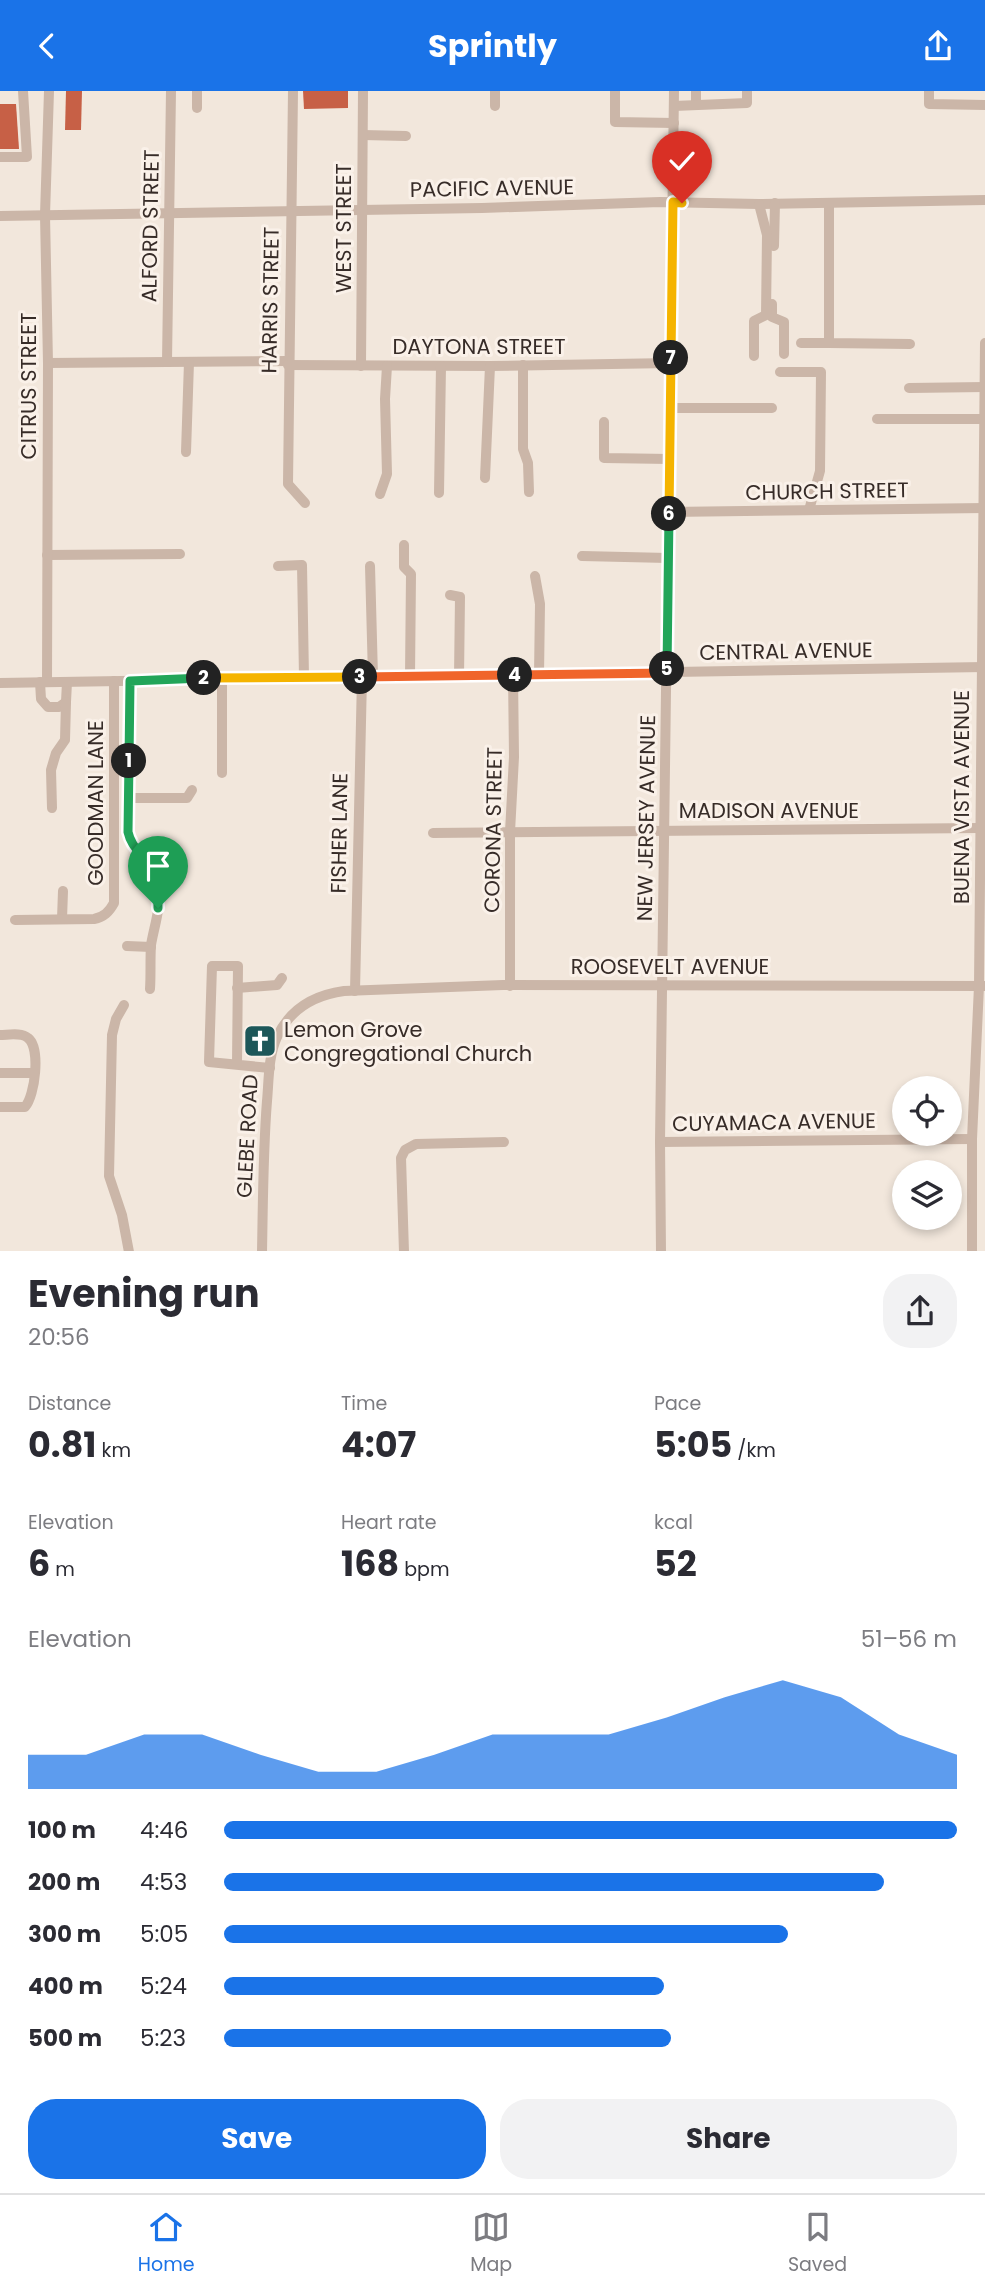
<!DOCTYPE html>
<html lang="en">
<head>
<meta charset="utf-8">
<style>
  body { margin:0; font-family:Poppins,sans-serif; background:#f2f2f3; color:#2b2b33; height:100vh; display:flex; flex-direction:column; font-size:26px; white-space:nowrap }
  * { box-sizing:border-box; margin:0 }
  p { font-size:23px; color:#7c7c81 }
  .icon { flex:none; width:38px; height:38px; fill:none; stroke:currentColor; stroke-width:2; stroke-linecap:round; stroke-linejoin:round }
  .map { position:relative; height:1160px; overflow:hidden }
  .side { display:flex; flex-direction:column; background:#fff; flex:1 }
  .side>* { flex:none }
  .buttons { position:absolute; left:892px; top:985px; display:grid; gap:14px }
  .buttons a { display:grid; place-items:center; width:70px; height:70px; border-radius:50%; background:#fff; box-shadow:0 4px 10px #0003; font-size:35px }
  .pin { position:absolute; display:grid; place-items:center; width:60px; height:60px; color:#fff; margin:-72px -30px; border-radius:50% 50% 50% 0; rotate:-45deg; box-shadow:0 0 7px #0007 }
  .pin .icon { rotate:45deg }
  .km { position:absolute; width:35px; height:35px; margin:-18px; border-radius:50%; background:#222; color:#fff; font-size:19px; line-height:35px; text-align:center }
  .round { display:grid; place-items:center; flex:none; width:74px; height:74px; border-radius:28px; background:#f2f2f3 }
  .head { display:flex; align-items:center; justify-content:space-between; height:119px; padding:0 28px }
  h1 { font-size:38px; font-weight:700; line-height:52px }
  .figures { display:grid; grid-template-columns:repeat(3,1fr); gap:10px; height:119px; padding:7px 28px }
  .figures div { display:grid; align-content:center }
  .figures b { font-size:35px; font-weight:700 }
  .figures small { font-size:19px; font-weight:400 }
  .figures p { font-size:19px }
  .chart { height:196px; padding:14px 28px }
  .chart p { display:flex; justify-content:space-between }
  .chart svg { width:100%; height:126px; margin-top:7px; fill:#1a73e8; opacity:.7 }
  .cta { display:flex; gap:14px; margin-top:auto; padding:14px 28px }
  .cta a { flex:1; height:80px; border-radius:28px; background:#1a73e8; color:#fff; font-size:28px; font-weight:700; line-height:80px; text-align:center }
  .cta a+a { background:#f2f2f3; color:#2b2b33 }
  ul { padding:0 28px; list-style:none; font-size:23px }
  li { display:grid; grid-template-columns:112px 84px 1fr; align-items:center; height:52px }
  li i { height:18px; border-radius:9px; background:#1a73e8 }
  header { display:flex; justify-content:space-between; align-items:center; height:91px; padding:0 28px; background:#1a73e8; color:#fff; font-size:32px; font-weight:700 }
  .tab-bar { display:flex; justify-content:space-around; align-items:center; height:98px; border-top:2px solid #e1e1e2; background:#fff; font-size:19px; color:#7c7c81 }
  .tab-bar a { display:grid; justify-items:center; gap:4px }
  .tab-bar .selected { color:#1a73e8 }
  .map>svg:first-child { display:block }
  .building { fill:#c76046 }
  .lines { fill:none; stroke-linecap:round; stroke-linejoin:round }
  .minor { stroke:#cbb6a8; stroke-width:10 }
  .split-1-casing { stroke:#fff; stroke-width:14 }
  .split-2-casing { stroke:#fff; stroke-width:14 }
  .split-3-casing { stroke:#fff; stroke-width:14 }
  .split-4-casing { stroke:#fff; stroke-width:14 }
  .split-5-casing { stroke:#fff; stroke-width:14 }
  .split-6-casing { stroke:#fff; stroke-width:14 }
  .split-7-casing { stroke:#fff; stroke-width:14 }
  .split-8-casing { stroke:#fff; stroke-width:14 }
  .split-1 { stroke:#22a559; stroke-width:9 }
  .split-2 { stroke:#22a559; stroke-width:9 }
  .split-3 { stroke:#f5b400; stroke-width:9 }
  .split-4 { stroke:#f0652b; stroke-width:9 }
  .split-5 { stroke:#f0652b; stroke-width:9 }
  .split-6 { stroke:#22a559; stroke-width:9 }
  .split-7 { stroke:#f5b400; stroke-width:9 }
  .split-8 { stroke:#f5b400; stroke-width:9 }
  .labels { text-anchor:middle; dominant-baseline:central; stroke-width:6; stroke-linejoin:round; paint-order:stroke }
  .street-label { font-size:21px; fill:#372c28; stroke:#faf1e9 }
  .poi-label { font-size:21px; fill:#372c28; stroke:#faf1e9; text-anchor:start }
</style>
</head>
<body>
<header><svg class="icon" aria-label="back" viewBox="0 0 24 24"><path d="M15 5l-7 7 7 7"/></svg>Sprintly<svg class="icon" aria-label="share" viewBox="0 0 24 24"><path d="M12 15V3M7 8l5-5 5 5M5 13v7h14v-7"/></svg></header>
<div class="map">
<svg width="985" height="1161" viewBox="0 0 985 1161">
  <rect width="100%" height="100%" fill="#f2e7dc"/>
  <g class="building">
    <polygon points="66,0 82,0 81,39 65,39"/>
    <polygon points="303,0 348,0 348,17 304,18"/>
    <polygon points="0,13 16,13 19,58 0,58"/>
  </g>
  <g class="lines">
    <g class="minor">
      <polyline points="197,0 197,17"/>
      <polyline points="293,0 288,393 305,412"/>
      <polyline points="495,0 495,15"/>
      <polyline points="615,0 615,31 674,32"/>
      <polyline points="929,0 929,13 985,14"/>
      <polyline points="696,14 696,0"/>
      <polyline points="674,15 747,12 747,0"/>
      <polyline points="363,44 406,45"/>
      <polyline points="0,66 27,66 23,0"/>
      <polyline points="829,112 829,252 910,253"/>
      <polyline points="0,125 482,117 660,111 759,113 985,109"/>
      <polyline points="774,155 775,112"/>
      <polyline points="772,213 772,226 784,231 784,263"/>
      <polyline points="801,252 829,252"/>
      <polyline points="754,265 754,230 766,224 767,144 759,113"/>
      <polyline points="167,271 171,0"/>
      <polyline points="48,272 288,270"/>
      <polyline points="288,274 490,275 671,272"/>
      <polyline points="523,274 523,358 528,372 529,401"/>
      <polyline points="361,275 363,0"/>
      <polyline points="780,281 821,281 820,380 809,419"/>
      <polyline points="909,297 985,296"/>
      <polyline points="670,317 772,317"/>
      <polyline points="877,328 984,328"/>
      <polyline points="604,331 604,367 670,368"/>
      <polyline points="186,361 189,271"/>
      <polyline points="485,387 490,275"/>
      <polyline points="439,402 441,275"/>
      <polyline points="380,403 387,383 385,308 387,275"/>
      <polyline points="669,421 985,417"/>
      <polyline points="404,454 404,476 411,483 410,585"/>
      <polyline points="47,464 180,463"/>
      <polyline points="582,465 668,467"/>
      <polyline points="278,475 302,474 304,586"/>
      <polyline points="370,475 373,586"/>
      <polyline points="535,485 540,513 539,584"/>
      <polyline points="450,504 460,506 459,586"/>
      <polyline points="222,587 222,682"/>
      <path d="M130 590 128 741C132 761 152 773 157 793 163 812 154 835 151 854 150 868 151 884 150 898"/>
      <polyline points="40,591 41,608 48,616 59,616 66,611 67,591"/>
      <polyline points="47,591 48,272 45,124 49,0"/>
      <polyline points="0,592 985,576"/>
      <polyline points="128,707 187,707 192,699"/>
      <polyline points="52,717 51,679 56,662 65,649 66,611"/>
      <polyline points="433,742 980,737"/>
      <polyline points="62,828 63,800"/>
      <path d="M15 829 94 828C104 826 109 821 114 812V590"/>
      <polyline points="127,855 151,856"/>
      <polyline points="510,895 510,741 514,666 513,584"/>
      <polyline points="237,897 277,894 282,887"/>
      <polyline points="355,900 362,586"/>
      <polyline points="124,914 116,928 112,944 109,1085 122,1124 129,1161"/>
      <path d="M0 944C8 944 21 941 28 947 41 957 35 1005 25 1016H0"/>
      <polyline points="237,973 238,875 212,875 209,971 270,977"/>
      <polyline points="0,982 34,982"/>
      <polyline points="660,1051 972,1048"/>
      <path d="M262 1161C263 1110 263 1060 267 1010 269 989 268 966 277 946 290 918 315 904 344 900L503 894 985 895"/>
      <polyline points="404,1161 401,1067 405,1059 416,1053 504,1051"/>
      <polyline points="661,1161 660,1051 674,0"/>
      <polyline points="972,1161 972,1048 979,895 985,252"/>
    </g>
  </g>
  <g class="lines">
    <defs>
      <path id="split-1" d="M129 670 128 741C131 754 138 759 145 769 157 784 158 799 158 817"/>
      <polyline id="split-2" points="129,670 130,590 204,587"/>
      <polyline id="split-3" points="204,587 360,586"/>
      <polyline id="split-4" points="360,586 515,584"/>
      <polyline id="split-5" points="515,584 667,582 667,578"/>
      <polyline id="split-6" points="667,578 669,423"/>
      <polyline id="split-7" points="669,423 671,267"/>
      <polyline id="split-8" points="671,267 673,111 682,112"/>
    </defs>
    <use href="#split-1" class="split-1-casing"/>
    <use href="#split-2" class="split-2-casing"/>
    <use href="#split-3" class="split-3-casing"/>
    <use href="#split-4" class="split-4-casing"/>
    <use href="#split-5" class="split-5-casing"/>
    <use href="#split-6" class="split-6-casing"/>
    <use href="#split-7" class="split-7-casing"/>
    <use href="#split-8" class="split-8-casing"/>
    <use href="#split-1" class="split-1"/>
    <use href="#split-2" class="split-2"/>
    <use href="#split-3" class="split-3"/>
    <use href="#split-4" class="split-4"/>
    <use href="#split-5" class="split-5"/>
    <use href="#split-6" class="split-6"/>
    <use href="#split-7" class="split-7"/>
    <use href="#split-8" class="split-8"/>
  </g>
  <defs>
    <symbol id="church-square" viewBox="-11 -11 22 22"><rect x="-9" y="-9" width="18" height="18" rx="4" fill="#1d5759" stroke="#faf1e9"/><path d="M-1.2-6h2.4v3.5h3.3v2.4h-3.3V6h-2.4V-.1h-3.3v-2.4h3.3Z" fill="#fff"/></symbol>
  </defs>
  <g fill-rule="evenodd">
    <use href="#church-square" x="241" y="931" width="38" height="38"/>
  </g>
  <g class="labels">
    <g class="street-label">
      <text transform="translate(492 97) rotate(-1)">PACIFIC AVENUE</text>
      <text transform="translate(150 135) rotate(-89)">ALFORD STREET</text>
      <text transform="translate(343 137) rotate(-90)">WEST STREET</text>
      <text transform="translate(270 209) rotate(-89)">HARRIS STREET</text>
      <text x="479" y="255">DAYTONA STREET</text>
      <text transform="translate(28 295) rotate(-90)">CITRUS STREET</text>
      <text transform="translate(827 400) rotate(-1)">CHURCH STREET</text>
      <text transform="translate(786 560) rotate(-1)">CENTRAL AVENUE</text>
      <text transform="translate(961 706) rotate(-90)">BUENA VISTA AVENUE</text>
      <text transform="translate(95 712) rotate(-90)">GOODMAN LANE</text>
      <text x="769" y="719">MADISON AVENUE</text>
      <text transform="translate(646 727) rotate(-89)">NEW JERSEY AVENUE</text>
      <text transform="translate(493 739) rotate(-89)">CORONA STREET</text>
      <text transform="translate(339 742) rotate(-89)">FISHER LANE</text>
      <text x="670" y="875">ROOSEVELT AVENUE</text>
      <text transform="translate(774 1031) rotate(-1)">CUYAMACA AVENUE</text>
      <text transform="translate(247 1045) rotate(-87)">GLEBE ROAD</text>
    </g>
    <g class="poi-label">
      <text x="284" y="938">Lemon Grove<tspan x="284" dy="24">Congregational Church</tspan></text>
    </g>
  </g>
</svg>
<div class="buttons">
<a><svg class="icon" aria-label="locate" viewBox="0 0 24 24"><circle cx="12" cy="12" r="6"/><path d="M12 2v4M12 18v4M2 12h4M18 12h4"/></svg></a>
<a><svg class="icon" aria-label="layers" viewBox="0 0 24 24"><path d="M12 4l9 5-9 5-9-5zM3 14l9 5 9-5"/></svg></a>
</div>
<div class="pin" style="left:158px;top:817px;background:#1e9e55"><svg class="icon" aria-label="arrive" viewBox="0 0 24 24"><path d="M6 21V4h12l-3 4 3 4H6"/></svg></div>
<div class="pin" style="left:682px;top:112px;background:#d93025"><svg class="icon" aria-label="check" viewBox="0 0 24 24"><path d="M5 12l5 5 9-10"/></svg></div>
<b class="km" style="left:129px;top:670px">1</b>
<b class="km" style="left:204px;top:587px">2</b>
<b class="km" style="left:360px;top:586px">3</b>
<b class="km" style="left:515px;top:584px">4</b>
<b class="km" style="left:667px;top:578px">5</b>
<b class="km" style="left:669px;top:423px">6</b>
<b class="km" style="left:671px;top:267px">7</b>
</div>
<section class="side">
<div class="head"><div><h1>Evening run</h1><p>20:56</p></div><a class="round"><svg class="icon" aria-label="share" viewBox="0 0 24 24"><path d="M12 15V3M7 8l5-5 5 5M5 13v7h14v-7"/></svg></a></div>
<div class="figures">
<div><p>Distance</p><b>0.81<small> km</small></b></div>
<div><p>Time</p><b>4:07</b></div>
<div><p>Pace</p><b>5:05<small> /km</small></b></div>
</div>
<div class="figures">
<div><p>Elevation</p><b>6<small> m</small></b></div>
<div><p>Heart rate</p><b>168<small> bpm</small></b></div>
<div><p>kcal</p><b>52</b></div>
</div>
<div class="chart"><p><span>Elevation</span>51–56 m</p>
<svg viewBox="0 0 160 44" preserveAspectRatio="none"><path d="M0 44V32L10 32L20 25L30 25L40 32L50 38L60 38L70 32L80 25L90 25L100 25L110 19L120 12L130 6L140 12L150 25L160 32V44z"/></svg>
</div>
<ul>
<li><b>100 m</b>4:46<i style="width:100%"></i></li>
<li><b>200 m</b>4:53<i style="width:90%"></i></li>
<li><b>300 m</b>5:05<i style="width:77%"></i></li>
<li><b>400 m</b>5:24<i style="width:60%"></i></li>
<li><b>500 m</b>5:23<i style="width:61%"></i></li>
</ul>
<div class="cta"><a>Save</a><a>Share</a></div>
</section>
<nav class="tab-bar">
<a class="selected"><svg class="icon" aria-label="home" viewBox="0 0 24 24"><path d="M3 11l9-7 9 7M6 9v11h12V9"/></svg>Home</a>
<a><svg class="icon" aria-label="map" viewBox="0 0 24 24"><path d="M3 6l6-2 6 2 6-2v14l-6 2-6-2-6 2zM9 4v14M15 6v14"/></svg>Map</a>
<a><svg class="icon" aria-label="saved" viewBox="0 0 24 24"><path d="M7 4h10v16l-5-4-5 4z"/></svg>Saved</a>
</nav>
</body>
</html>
